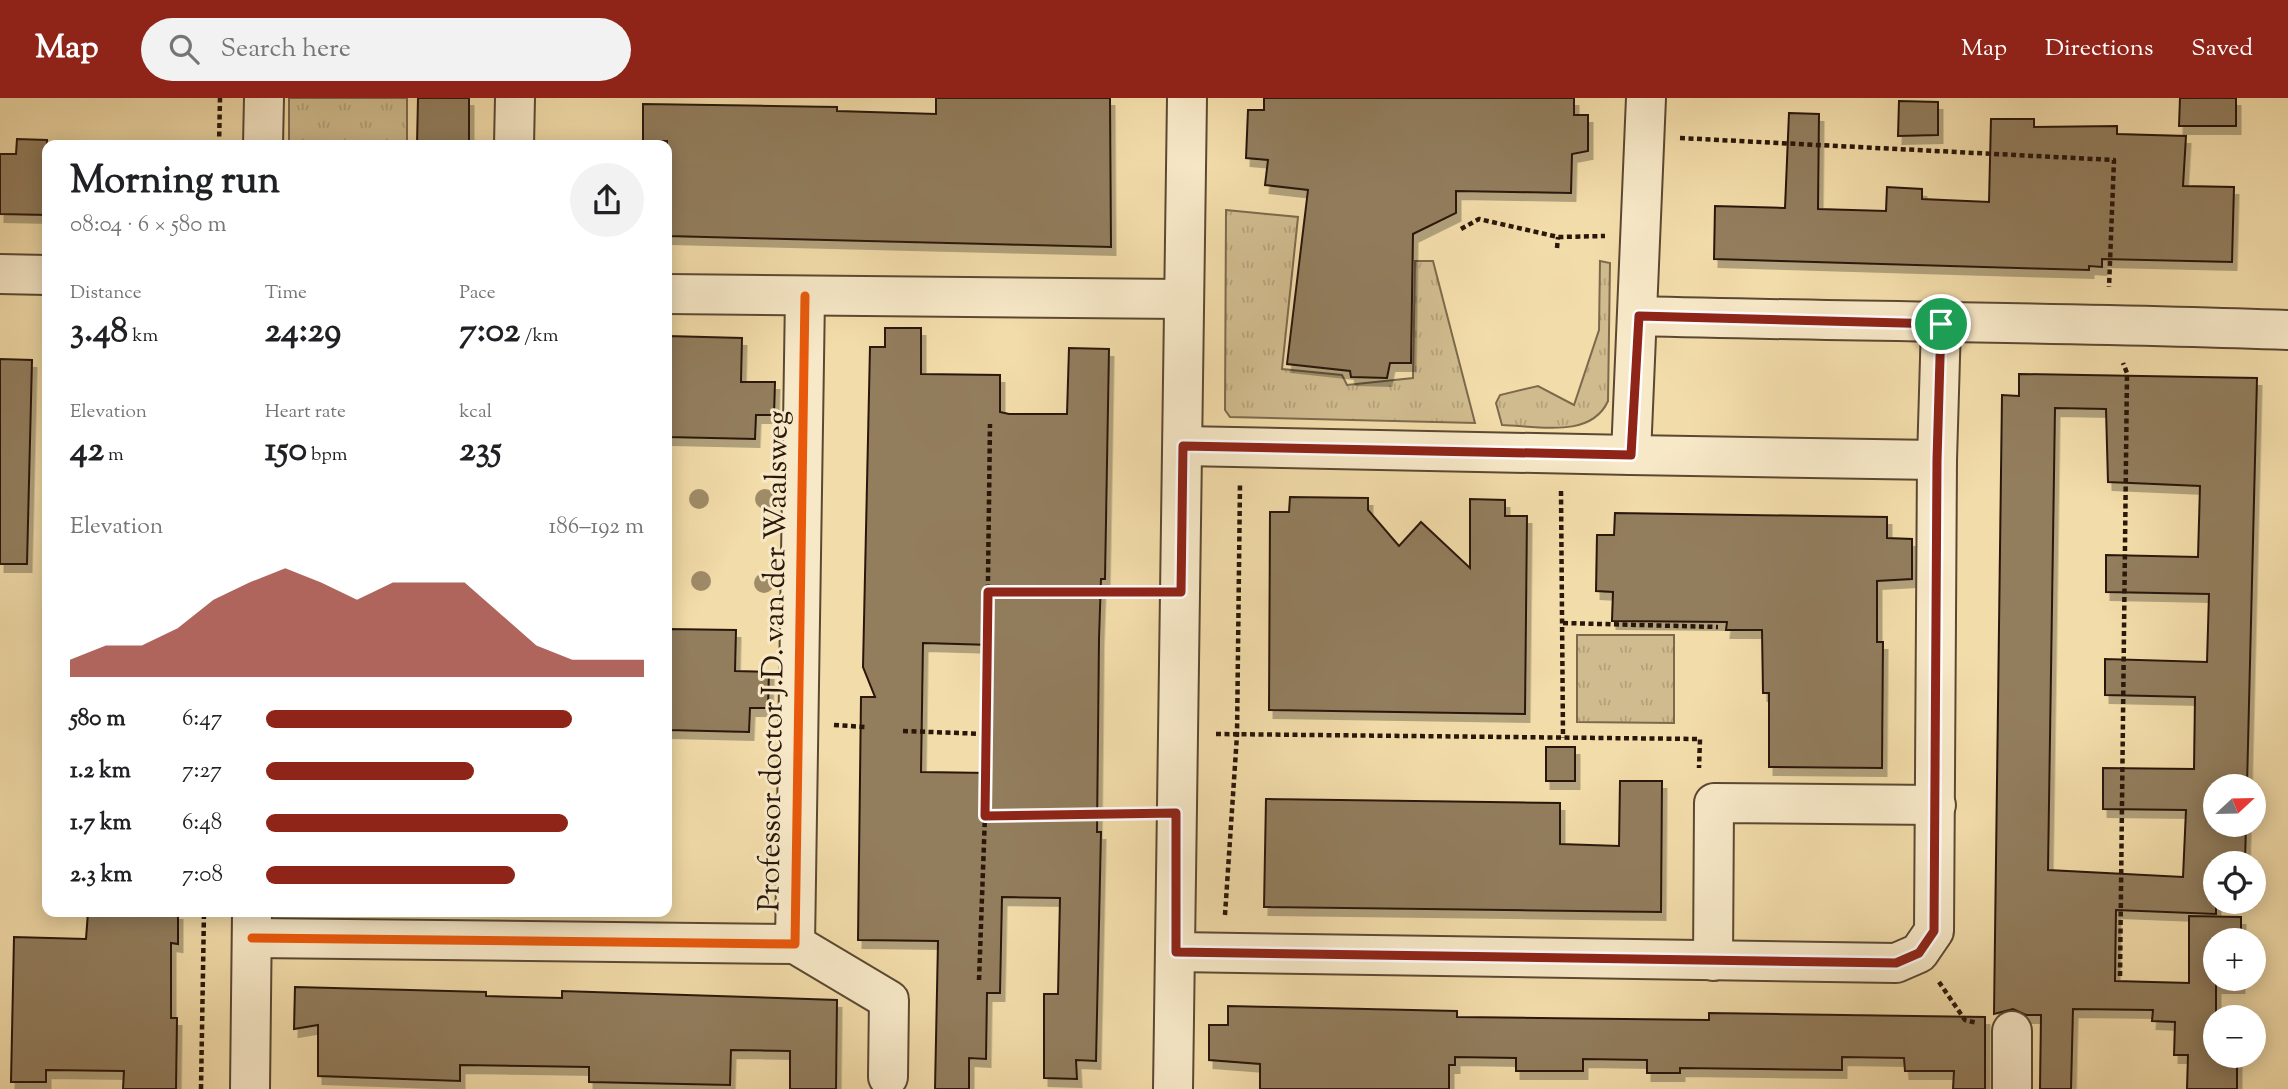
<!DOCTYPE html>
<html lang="en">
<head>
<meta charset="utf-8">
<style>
  body { margin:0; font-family:"Sorts Mill Goudy",serif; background:#f2f2f2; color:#202124; height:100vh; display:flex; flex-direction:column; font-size:26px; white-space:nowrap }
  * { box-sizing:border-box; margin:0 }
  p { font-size:23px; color:#757577 }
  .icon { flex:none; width:38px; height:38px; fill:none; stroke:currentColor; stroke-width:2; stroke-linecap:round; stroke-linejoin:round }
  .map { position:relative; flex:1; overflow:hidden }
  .sheet { position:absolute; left:42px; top:42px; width:630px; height:777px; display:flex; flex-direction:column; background:#fff; border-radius:14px; box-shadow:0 4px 18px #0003 }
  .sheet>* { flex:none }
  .needle { width:46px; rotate:68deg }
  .buttons { position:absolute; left:2203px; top:676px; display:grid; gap:14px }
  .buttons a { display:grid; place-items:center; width:63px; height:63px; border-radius:50%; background:#fff; box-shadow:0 4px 18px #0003; font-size:35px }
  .pin { position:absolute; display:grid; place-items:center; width:60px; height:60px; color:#fff; margin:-30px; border:4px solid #fff; border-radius:50%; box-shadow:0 2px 7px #0007 }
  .round { display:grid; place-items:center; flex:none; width:74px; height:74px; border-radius:37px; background:#f2f2f2 }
  .overview { display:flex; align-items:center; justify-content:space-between; height:119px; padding:0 28px }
  h1 { font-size:38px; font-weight:800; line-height:52px }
  .metrics { display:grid; grid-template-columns:repeat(3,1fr); gap:10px; height:119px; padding:7px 28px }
  .metrics div { display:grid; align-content:center }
  .metrics b { font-size:35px; font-weight:800 }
  .metrics small { font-size:19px; font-weight:400 }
  .metrics p { font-size:19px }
  .chart { height:196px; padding:14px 28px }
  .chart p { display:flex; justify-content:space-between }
  .chart svg { width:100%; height:126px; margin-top:7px; fill:#8f2418; opacity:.7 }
  ul { padding:0 28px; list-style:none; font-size:23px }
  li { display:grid; grid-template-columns:112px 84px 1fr; align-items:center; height:52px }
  li i { height:18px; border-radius:9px; background:#8f2418 }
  header { display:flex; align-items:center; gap:42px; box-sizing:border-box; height:98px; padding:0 35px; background:#8f2418; color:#fff }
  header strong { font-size:33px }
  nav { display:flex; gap:38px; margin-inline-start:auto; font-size:24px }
  .search { width:490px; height:63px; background:#f2f2f2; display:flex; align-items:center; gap:18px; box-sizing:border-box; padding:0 24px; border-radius:38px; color:#757577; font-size:26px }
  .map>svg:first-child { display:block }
  .grass { fill:url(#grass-tufts); stroke:#7c694c; stroke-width:2 }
  .building { fill:#927d5d; stroke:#29170a; stroke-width:2; fill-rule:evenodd; filter:url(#shadow) }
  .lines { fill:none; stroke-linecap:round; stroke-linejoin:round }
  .minor-casing { stroke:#5b4832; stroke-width:42 }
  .path { stroke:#29170a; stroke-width:4.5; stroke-dasharray:5 3.5; stroke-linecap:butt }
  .minor { stroke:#f7e8c7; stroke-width:38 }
  .cycleway-casing { stroke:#f7e8c7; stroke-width:13 }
  .cycleway { stroke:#e8590c; stroke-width:9 }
  .tree { fill:#9f8b68 }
  .route-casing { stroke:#fff; stroke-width:14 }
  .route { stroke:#8f2418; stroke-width:9 }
  .labels { text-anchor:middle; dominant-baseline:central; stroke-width:6; stroke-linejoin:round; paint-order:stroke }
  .street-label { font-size:30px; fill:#29170a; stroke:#f7e8c7 }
</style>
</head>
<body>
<header>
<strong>Map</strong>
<div class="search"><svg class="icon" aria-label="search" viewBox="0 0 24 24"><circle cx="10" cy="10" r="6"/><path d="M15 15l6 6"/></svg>Search here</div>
<nav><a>Map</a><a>Directions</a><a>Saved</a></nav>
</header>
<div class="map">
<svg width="2288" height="991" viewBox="0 0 2288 991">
  <defs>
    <pattern id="grass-tufts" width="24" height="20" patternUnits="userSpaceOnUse" patternTransform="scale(1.75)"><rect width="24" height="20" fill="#d0bb8e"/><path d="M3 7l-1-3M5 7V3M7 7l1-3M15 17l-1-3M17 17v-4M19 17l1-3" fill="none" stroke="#b3a079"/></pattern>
    <filter id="shadow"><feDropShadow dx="4.5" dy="8" stdDeviation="0" flood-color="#0004"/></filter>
  </defs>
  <rect width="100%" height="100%" fill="#f2dca9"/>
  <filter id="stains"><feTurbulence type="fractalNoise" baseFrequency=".00286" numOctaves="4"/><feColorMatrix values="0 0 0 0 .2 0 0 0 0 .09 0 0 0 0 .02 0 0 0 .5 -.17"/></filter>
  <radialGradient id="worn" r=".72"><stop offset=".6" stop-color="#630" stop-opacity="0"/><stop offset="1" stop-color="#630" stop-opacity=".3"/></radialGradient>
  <g class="grass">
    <rect x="289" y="0" width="118" height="47"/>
    <polygon points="1226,112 1298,119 1282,271 1342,277 1347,287 1413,280 1415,163 1433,163 1475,325 1230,319 1225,312"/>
    <path d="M1600 163 1610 165 1608 303C1591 341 1537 328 1502 327L1496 305 1500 297 1538 288 1574 307 1599 232Z"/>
    <polygon points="1577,537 1674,537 1674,625 1577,624"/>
  </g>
  <g class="building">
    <polygon points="418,0 469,0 469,47 417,47"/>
    <polygon points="936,0 1110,0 1111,149 667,138 667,43 643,43 643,6 837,9 837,13 936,16"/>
    <polygon points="1264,0 1574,0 1574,17 1588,17 1588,53 1572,56 1571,95 1456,93 1456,115 1413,136 1411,265 1390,265 1387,280 1351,279 1350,273 1287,266 1308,92 1265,87 1268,62 1246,60 1248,12 1264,12"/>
    <polygon points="2180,0 2236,0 2236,28 2179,28"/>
    <polygon points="1899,3 1938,4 1938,37 1898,38"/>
    <polygon points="1789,15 1819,16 1818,111 1886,113 1887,89 1922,91 1922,101 1989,104 1991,21 2034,21 2034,29 2117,28 2117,36 2186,38 2183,88 2234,89 2232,164 2102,161 2102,169 2089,168 2089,172 1714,161 1715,108 1785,110"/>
    <polygon points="17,41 47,42 47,117 0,116 0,56 16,56"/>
    <path d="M885 230H921V276L1000 277V314L1009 316H1067L1069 250 1109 251 1105 481H1101L1099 541 1097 734H1101L1096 963 1076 962 1077 981 1044 980V896H1058L1060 800 1002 799 1000 895H987L986 961 969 960V991H935L938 843 858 842 861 599H875L863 569 870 249H885ZM923 545 992 547 990 675 921 674Z"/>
    <polygon points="667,238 742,240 741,284 775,284 774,317 756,317 755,341 667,339"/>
    <polygon points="0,261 32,262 27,466 0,466"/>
    <path d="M2019 276 2257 280 2247 688H2216V726H2246L2245 765H2216V816L2116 812 2115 883 2189 885V818L2241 819V842H2216V880H2240V887H2216V957H2237V991H2187L2188 957H2174L2175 924 2152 923 2153 912 2073 911 2071 991H2040L2041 917H2026L2013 911 1994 916 2002 297 2019 298ZM2055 310 2106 311 2108 384 2200 388 2198 459 2106 457V494L2209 496 2207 564 2105 561V597L2195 599 2194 671 2103 670V711L2186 712 2183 779 2048 772Z"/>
    <polygon points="1290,399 1368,400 1368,412 1399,448 1421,424 1470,470 1470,401 1505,402 1505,418 1527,418 1525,616 1269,612 1270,414 1289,414"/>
    <polygon points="1615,415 1887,419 1887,440 1912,441 1912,481 1877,483 1877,544 1883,544 1882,670 1769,669 1769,595 1763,595 1762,532 1726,532 1727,524 1612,523 1613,494 1596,493 1597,437 1614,437"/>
    <polygon points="667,531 736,532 735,573 769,574 768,610 750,610 749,634 667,632"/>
    <rect x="1546" y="649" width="29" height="34"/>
    <polygon points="1620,683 1662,683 1661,814 1264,809 1266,701 1560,705 1560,746 1619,748"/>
    <polygon points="88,814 178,814 178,846 171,845 171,920 177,920 176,991 123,991 124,973 46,972 46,984 11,984 14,839 86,841"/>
    <polygon points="295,889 486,894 486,898 562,900 562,893 837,902 836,991 790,991 790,953 731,952 730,987 589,984 589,969 527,968 460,967 460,983 318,978 318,927 294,931"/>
    <polygon points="1228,908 1457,913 1457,919 1709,922 1709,915 1985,919 1985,991 1953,991 1954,973 1905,973 1904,960 1842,959 1842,972 1680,970 1680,975 1647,975 1647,962 1583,961 1583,973 1516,973 1516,960 1455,959 1455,967 1449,967 1449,991 1260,991 1260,966 1209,962 1209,927 1228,927"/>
  </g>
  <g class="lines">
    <defs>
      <g id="minor">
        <polyline points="263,47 264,0"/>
        <polyline points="514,47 515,0"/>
        <polyline points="0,176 47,177"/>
        <polyline points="667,196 1182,201"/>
        <path d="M1639 218C1855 224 2072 224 2288 232"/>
        <polyline points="1183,348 1631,357 1646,0"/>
        <polyline points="1631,357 1937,362"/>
        <polyline points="252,840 795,846 805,198"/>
        <polyline points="795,846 889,902 888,979"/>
        <polyline points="1176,854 1896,865 1919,855 1934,833 1937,362 1941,226"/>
        <polyline points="1713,863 1714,705 1936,707"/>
        <polyline points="2012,933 2012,991"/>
        <polyline points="250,991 252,815"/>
        <polyline points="1173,991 1187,0"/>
      </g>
    </defs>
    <use href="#minor" class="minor-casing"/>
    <g class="path">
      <polyline points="1680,40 2114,62 2109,189"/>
      <polyline points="219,47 220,0"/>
      <polyline points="1461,131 1479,121 1558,139 1605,138"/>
      <polyline points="1557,150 1558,139"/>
      <polyline points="1561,393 1563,640"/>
      <polyline points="988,493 1145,494"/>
      <polyline points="667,512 668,512"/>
      <polyline points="1563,525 1718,529"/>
      <polyline points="834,627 865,629"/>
      <polyline points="903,633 986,636 985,717 1141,715"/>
      <polyline points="986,636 990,326"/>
      <polyline points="1216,636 1700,641 1699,670"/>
      <polyline points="1225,817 1237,637 1240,385"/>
      <polyline points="2120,878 2127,275 2123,265"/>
      <polyline points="979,882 985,717"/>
      <polyline points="1939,884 1965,922 1977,925"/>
      <polyline points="201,991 204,814"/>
    </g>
    <use href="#minor" class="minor"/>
    <defs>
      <g id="cycleway">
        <polyline points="252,840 795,846 805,198"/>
        <polyline points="1176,854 1896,865 1919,855 1934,833 1937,362 1941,226"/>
      </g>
    </defs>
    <use href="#cycleway" class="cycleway-casing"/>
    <use href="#cycleway" class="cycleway"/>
  </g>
  <g class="tree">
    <circle cx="699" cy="401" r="10"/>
    <circle cx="765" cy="401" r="10"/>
    <circle cx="701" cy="483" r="10"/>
    <circle cx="764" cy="485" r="10"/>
  </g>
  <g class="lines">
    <defs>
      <polygon id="route" points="1639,218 1941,226 1937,362 1934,833 1919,855 1896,865 1176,854 1176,715 985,718 988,494 1181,494 1183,348 1631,357"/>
    </defs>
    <use href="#route" class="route-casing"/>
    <use href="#route" class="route"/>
  </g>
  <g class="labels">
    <g class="street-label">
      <text transform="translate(775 563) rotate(-89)">Professor doctor J.D. van der Waalsweg</text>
    </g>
  </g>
  <rect width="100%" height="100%" filter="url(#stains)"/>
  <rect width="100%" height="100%" fill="url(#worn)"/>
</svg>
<div class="buttons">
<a><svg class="needle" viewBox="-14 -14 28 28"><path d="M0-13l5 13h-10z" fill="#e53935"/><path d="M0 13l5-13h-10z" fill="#757577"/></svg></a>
<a><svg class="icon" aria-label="locate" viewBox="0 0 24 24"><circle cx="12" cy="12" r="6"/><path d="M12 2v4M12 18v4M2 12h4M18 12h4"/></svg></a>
<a>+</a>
<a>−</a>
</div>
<div class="pin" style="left:1941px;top:226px;background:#1e9e55"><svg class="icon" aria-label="arrive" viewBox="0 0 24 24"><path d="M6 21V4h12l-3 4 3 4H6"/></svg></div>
<section class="sheet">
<div class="overview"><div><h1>Morning run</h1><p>08:04 · 6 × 580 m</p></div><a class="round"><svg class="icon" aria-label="share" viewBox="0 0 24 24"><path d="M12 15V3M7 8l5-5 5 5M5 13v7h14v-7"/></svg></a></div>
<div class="metrics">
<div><p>Distance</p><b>3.48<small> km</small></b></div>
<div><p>Time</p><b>24:29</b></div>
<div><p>Pace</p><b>7:02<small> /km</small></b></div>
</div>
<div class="metrics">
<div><p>Elevation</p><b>42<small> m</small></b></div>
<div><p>Heart rate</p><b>150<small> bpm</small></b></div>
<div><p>kcal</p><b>235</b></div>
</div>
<div class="chart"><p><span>Elevation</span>186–192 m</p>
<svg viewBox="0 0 160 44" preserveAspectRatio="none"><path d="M0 44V38L10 33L20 33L30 27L40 17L50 11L60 6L70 11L80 17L90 11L100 11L110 11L120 22L130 33L140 38L150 38L160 38V44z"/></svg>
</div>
<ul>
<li><b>580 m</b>6:47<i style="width:81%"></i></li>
<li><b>1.2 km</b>7:27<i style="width:55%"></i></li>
<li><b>1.7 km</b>6:48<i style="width:80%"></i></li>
<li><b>2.3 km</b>7:08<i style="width:66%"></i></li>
</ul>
</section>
</div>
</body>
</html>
